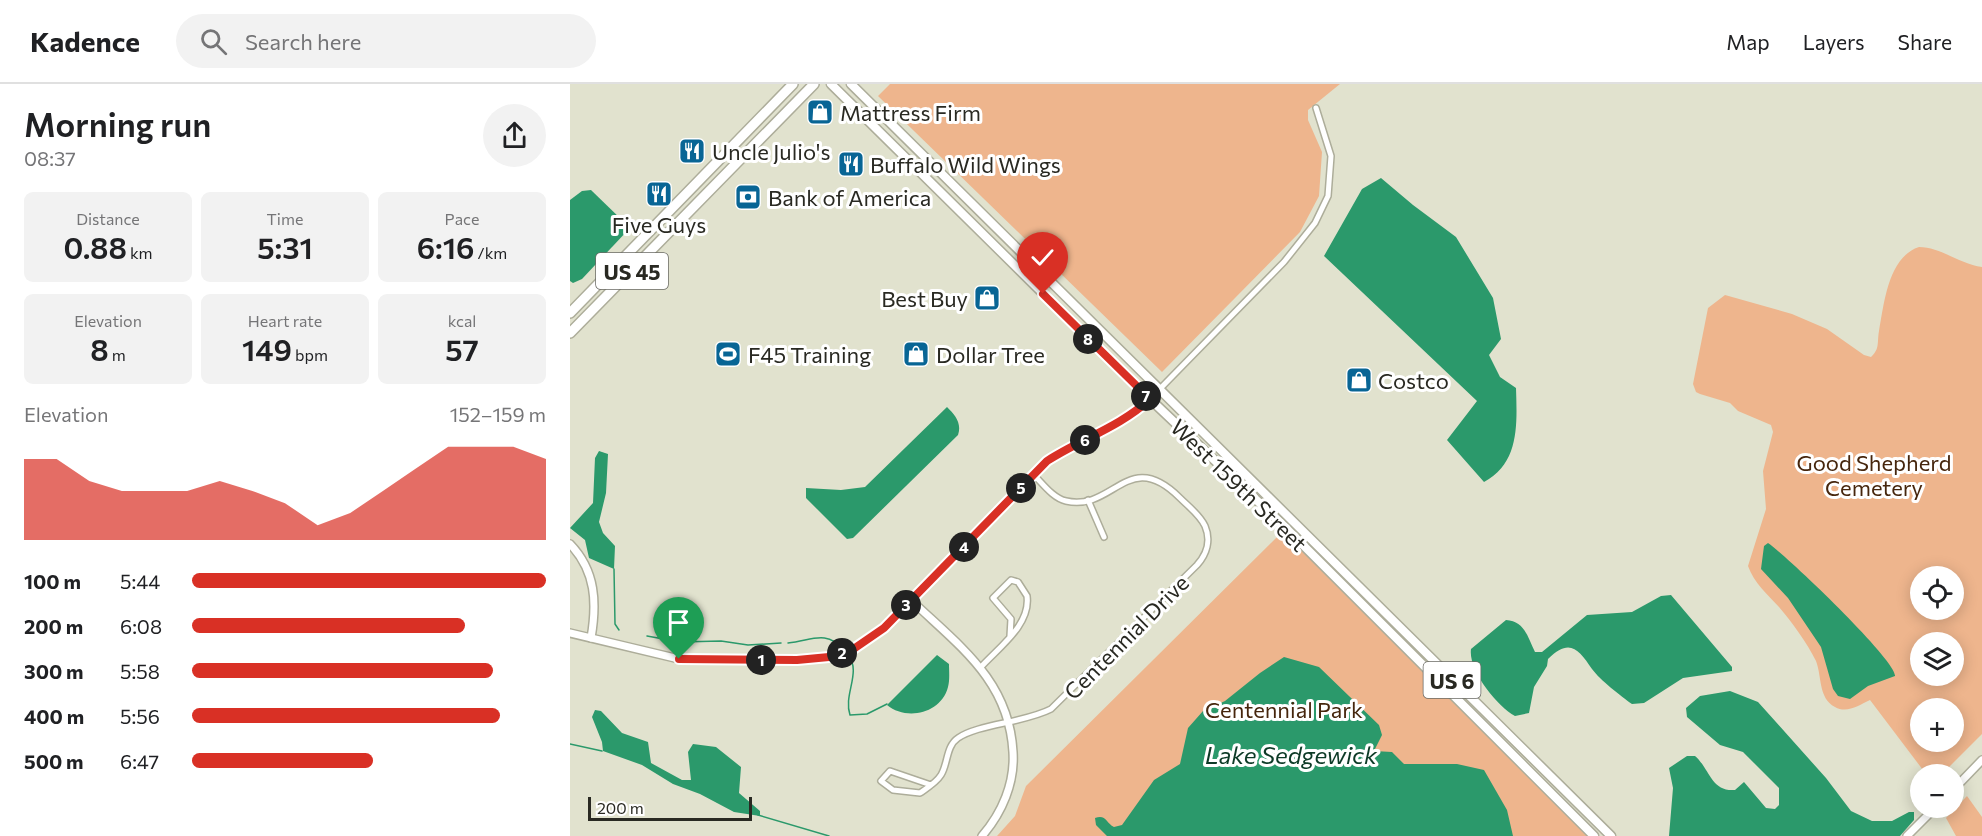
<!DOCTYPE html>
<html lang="en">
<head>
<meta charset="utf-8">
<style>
  body { margin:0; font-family:Commissioner,sans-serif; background:#f2f2f2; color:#202124; height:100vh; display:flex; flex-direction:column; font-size:22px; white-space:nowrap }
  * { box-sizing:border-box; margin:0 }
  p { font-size:20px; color:#757577 }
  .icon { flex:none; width:33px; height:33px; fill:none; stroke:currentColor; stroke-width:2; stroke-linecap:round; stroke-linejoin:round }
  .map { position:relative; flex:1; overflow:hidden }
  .drawer { display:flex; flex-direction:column; background:#fff; width:570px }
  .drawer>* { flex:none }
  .fabs { position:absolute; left:1340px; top:482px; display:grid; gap:12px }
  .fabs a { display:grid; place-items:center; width:54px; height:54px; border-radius:50%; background:#fff; box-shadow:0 3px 15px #0003; font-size:30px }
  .scale { position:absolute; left:18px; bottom:15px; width:164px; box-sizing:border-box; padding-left:6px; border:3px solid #292922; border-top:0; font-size:16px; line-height:21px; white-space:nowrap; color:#292922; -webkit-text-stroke:4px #fff; paint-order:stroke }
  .pin { position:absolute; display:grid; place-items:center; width:51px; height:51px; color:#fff; margin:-62px -26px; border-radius:50% 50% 50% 0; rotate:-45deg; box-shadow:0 0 6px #0007 }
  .pin .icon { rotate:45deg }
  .km { position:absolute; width:30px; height:30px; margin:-15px; border-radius:50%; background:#222; color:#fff; font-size:16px; line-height:30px; text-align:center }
  .round { display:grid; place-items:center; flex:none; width:63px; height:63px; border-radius:32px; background:#f2f2f2 }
  .summary { display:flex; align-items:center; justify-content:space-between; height:102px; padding:0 24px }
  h1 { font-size:33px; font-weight:600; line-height:45px }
  .stats { display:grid; grid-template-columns:repeat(3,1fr); gap:9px; height:102px; padding:6px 24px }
  .stats div { display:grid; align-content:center; border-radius:9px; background:#f2f2f2; text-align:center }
  .stats b { font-size:30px; font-weight:600 }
  .stats small { font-size:16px; font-weight:400 }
  .stats p { font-size:16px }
  .chart { height:168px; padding:12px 24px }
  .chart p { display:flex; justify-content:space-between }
  .chart svg { width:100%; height:108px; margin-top:6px; fill:#d93025; opacity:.7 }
  ul { padding:0 24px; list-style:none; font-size:20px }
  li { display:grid; grid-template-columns:96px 72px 1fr; align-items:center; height:45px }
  li i { height:15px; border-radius:8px; background:#d93025 }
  header { display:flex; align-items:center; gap:36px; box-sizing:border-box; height:84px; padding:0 30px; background:#fff; border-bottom:2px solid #e0e0e0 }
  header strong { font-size:28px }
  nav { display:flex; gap:33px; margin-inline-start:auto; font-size:21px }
  .search { width:420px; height:54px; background:#f2f2f2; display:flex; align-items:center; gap:15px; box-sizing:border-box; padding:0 21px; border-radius:33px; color:#757577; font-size:22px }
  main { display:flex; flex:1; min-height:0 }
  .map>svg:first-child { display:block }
  .green { fill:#eeb58d; fill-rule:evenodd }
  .water { fill:#2b996b }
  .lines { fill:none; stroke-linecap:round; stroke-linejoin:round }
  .stream { stroke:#2b996b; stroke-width:1.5 }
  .minor-casing { stroke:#adad9a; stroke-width:8 }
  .tertiary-casing { stroke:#adad9a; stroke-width:10 }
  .primary-casing { stroke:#adad9a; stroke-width:11 }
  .trunk-casing { stroke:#adad9a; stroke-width:12 }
  .minor { stroke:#fff; stroke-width:5 }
  .tertiary { stroke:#fff; stroke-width:7 }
  .primary { stroke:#fff; stroke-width:8 }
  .trunk { stroke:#fff; stroke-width:9 }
  .route-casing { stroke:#fff; stroke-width:12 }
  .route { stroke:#d93025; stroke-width:8 }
  .labels { text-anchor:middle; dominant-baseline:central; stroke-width:6; stroke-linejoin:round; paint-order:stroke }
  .shield { fill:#fff; stroke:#696964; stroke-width:1.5 }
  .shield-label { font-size:21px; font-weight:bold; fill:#292922 }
  .poi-label { font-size:22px; fill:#292922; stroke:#fff; text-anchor:start }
  .park-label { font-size:22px; fill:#46260d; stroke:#fff }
  .street-label { font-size:22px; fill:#292922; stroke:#fff }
  .water-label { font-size:24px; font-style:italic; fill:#0d3b27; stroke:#fff }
</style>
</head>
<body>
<header>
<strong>Kadence</strong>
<div class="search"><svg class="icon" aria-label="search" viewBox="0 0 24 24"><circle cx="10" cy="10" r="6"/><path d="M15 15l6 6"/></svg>Search here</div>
<nav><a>Map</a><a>Layers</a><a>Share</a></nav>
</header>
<main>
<section class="drawer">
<div class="summary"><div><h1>Morning run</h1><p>08:37</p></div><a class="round"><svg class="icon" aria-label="share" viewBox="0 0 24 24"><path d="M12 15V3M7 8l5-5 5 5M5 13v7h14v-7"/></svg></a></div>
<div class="stats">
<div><p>Distance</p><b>0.88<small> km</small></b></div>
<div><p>Time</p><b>5:31</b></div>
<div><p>Pace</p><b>6:16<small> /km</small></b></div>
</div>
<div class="stats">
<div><p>Elevation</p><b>8<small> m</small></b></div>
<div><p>Heart rate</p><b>149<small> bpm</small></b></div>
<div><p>kcal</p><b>57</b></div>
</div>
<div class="chart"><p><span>Elevation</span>152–159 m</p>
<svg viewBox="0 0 160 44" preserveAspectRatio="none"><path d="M0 44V11L10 11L20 20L30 24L40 24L50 24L60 20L70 24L80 29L90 38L100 33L110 24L120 15L130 6L140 6L150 6L160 11V44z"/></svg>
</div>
<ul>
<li><b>100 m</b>5:44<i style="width:100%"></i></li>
<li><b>200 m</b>6:08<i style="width:77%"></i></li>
<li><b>300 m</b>5:58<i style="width:85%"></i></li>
<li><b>400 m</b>5:56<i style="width:87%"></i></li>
<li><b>500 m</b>6:47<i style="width:51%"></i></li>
</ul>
</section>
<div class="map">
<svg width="1412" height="752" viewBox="0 0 1412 752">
  <rect width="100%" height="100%" fill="#e1e2ce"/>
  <g class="green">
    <polygon points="320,0 770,0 738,26 738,36 752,68 749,112 730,148 592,288 308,12"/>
    <path d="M1349 163C1370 163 1390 180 1412 183V650L1372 690H1356L1300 616C1289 621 1277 630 1265 623 1248 614 1252 592 1246 577 1237 559 1222 538 1209 523 1197 510 1184 499 1178 482L1196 425 1193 387 1203 348 1201 341 1168 327 1160 319 1130 310 1126 308 1123 300 1138 224 1155 211 1222 230 1257 245 1294 271 1301 273C1310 265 1307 258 1309 247 1314 220 1318 173 1349 163ZM1350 492H1383V525H1350ZM1350 558H1383V591H1350ZM1350 624H1383V657H1350Z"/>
    <polygon points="713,447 745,476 1019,752 427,752 445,732 456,702"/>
    <polygon points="1397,712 1412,733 1412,752 1386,752 1376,734"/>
  </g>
  <g class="water">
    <path d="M811 94 843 121 886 153 923 214 931 255 919 271 930 293 946 304C947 339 950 379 914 398L877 356 907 317 754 172 792 105Z"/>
    <polygon points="21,106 55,139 58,146 12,195 3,199 0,197 0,116 12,107"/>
    <path d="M377 323C385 331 392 339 388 351L283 454 277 455 236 414V404L271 406 295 403Z"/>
    <polygon points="29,367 38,370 36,409 29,438 33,449 45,462 44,485 19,474 15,456 0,444 23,419 25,374"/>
    <path d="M1198 459C1217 472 1327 577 1325 592L1298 602 1280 615 1268 612 1263 605 1251 563 1218 514 1191 485 1194 462Z"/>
    <path d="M1101 511 1162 583V587L1113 594 1074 619 1062 620C1051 612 1030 596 1022 585 1009 566 1000 553 978 575L977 582 964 603 959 629 945 632C927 622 898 586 901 565L936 536C955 537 958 554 965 568H972L1017 531 1062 528 1091 512Z"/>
    <path d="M367 571 379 580C379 587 380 596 378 603 371 630 336 637 317 621Z"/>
    <path d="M714 573 749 583 809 641 812 651 804 667 822 668 834 680H887L914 686 937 726 943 752H537L526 741 525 734C536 730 536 739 544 743L552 741 584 696 610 680 618 644 633 627 655 617 690 589Z"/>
    <path d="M1160 607 1188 618 1256 694 1281 727 1302 737H1322L1339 728H1344V736L1330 752H1099L1103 704 1099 684 1117 672H1125C1140 685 1141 708 1165 706L1174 698 1196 724 1205 725 1209 721V704L1173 668 1150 661 1117 633 1116 624 1130 612Z"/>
    <polygon points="25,626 31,627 52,649 78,658 81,679 112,696 121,696 118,668 123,660 146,663 171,683 169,709 190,727 190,732 164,728 130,710 103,700 72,681 33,667 32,658 22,633"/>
  </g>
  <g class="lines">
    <g class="stream">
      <polyline points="44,485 45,540 49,546"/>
      <polyline points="77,552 110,558 151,557 178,561 211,559"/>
      <path d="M218 559C242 557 254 545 275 566"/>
      <path d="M278 570C292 589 273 610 280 631L297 630 317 620"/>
      <polyline points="0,660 32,667"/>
      <polyline points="188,731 259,752"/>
    </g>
    <defs>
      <g id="minor">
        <polyline points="580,315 714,178 745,139 758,112 761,72 746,24"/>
        <polyline points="518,416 534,453"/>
        <path d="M411 583C428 564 461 541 457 512L448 498 441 496 423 514 441 535 440 552"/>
        <path d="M361 701 320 687 311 697 323 706 350 709C357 704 366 699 371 691 378 680 376 662 388 654 408 640 454 639 481 625L627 481C637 470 641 456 635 442 630 431 619 423 610 414 558 362 544 428 496 417 483 414 473 400 464 391"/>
      </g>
      <g id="tertiary">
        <path d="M0 460C26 487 27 519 21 554"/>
        <path d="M341 516C389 562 439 596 443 668 445 699 432 729 412 752"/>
        <path d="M0 549 109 575 227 576 259 573 282 566 314 544 477 377C511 355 550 343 580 315"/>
        <polyline points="1383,706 1412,676"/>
        <polyline points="1337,752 1366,723"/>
      </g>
      <g id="primary">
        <polyline points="261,0 580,315 717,445 1024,752"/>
        <polyline points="281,0 1041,752"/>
      </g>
      <g id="trunk">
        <polyline points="0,229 223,0"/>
        <polyline points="0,249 244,0"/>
      </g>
    </defs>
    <use href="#minor" class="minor-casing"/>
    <use href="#tertiary" class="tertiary-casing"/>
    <use href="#primary" class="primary-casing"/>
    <use href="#trunk" class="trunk-casing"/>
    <use href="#minor" class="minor"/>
    <use href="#tertiary" class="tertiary"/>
    <use href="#primary" class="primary"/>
    <use href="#trunk" class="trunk"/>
  </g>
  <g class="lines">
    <defs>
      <path id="route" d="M109 575 227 576 259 573 282 566 314 544 477 377C511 355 550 343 580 315L473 210"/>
    </defs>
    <use href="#route" class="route-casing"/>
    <use href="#route" class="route"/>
  </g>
  <defs>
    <symbol id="shop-square" viewBox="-11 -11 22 22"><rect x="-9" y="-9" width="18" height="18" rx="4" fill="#086595" stroke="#fff"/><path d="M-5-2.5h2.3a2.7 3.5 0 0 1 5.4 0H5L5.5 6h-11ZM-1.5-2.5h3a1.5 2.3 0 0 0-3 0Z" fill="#fff"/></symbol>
    <symbol id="restaurant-square" viewBox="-11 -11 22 22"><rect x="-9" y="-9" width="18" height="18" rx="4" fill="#086595" stroke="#fff"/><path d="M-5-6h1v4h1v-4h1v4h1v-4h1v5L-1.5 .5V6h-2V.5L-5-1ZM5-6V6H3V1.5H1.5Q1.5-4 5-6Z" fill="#fff"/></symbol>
    <symbol id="bank-square" viewBox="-11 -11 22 22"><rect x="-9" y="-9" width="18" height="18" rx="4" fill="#086595" stroke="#fff"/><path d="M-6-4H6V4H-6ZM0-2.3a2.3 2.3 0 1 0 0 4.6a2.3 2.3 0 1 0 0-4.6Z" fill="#fff"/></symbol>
    <symbol id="stadium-square" viewBox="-11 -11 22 22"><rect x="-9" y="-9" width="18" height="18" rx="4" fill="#086595" stroke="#fff"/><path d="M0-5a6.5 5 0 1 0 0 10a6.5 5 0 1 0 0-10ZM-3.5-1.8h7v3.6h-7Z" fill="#fff"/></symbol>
  </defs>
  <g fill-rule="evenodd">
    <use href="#shop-square" x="235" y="13" width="30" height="30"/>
    <use href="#restaurant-square" x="107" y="52" width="30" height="30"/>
    <use href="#restaurant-square" x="266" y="65" width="30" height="30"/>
    <use href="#restaurant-square" x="74" y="95" width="30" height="30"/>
    <use href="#bank-square" x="163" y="98" width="30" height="30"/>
    <use href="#shop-square" x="402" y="199" width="30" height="30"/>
    <use href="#stadium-square" x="143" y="255" width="30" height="30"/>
    <use href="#shop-square" x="331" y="255" width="30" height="30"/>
    <use href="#shop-square" x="774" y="281" width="30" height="30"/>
  </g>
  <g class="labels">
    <g class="shield">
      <rect x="26" y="169" width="72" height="36" rx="4.5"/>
      <rect x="853.5" y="578" width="57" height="36" rx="4.5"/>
    </g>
    <g class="shield-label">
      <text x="62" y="187">US 45</text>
      <text x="882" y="596">US 6</text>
    </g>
    <g class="poi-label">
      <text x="270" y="28">Mattress Firm</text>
      <text x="142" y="67">Uncle Julio's</text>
      <text x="300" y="80">Buffalo Wild Wings</text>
      <text x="198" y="113">Bank of America</text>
      <text x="89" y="140" text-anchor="middle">Five Guys</text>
      <text x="398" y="214" text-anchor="end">Best Buy</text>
      <text x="178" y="270">F45 Training</text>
      <text x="366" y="270">Dollar Tree</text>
      <text x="808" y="296">Costco</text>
    </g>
    <g class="park-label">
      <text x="1304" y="378">Good Shepherd<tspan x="1304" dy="25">Cemetery</tspan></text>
      <text x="714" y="625">Centennial Park</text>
    </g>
    <g class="street-label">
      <text transform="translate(669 401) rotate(44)">West 159th Street</text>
      <text transform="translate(556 553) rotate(-45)">Centennial Drive</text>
    </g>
    <g class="water-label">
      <text x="721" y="670">Lake Sedgewick</text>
    </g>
  </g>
</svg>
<div class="fabs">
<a><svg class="icon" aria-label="locate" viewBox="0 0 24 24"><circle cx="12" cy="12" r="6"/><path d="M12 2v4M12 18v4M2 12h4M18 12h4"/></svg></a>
<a><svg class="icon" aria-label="layers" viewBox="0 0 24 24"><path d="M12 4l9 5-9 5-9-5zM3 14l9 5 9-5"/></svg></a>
<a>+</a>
<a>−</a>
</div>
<div class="scale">200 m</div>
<div class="pin" style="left:109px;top:575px;background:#1e9e55"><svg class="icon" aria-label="arrive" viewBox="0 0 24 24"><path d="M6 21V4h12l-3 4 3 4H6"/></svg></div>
<div class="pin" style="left:473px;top:210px;background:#d93025"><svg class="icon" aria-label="check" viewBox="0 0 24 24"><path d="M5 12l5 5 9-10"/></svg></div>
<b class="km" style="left:191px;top:576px">1</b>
<b class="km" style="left:272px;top:569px">2</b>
<b class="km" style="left:336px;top:521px">3</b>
<b class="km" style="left:394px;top:463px">4</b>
<b class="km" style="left:451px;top:404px">5</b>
<b class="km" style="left:515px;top:356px">6</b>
<b class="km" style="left:576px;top:312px">7</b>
<b class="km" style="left:518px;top:255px">8</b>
</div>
</main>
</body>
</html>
